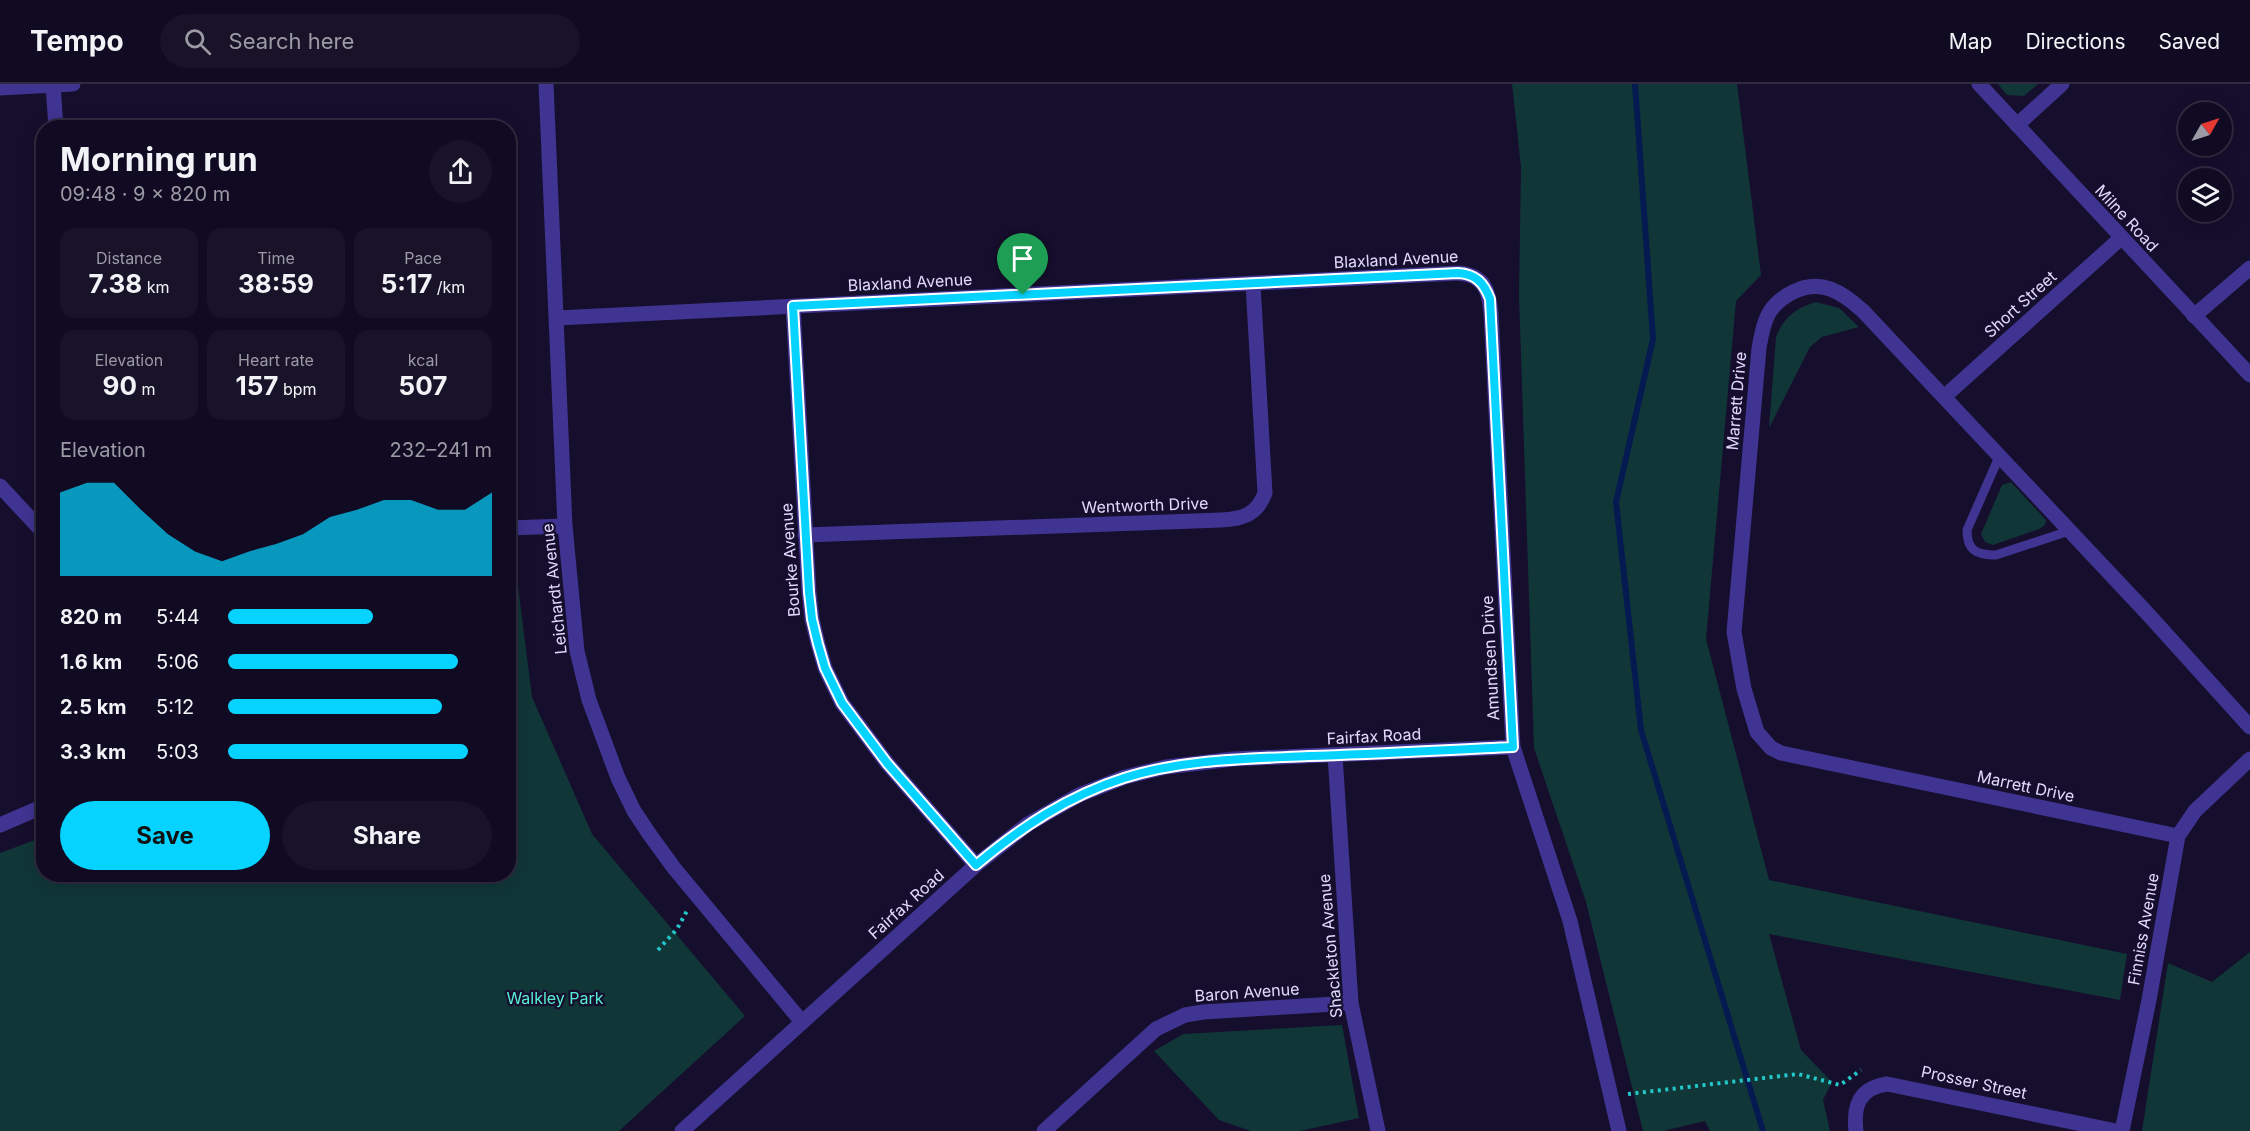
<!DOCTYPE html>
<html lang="en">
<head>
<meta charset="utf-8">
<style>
  body { margin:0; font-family:Inter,sans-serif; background:#19132a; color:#f1f3f6; height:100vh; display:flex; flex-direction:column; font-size:22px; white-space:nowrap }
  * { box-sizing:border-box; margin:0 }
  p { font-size:20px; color:#9c9aa5 }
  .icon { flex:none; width:33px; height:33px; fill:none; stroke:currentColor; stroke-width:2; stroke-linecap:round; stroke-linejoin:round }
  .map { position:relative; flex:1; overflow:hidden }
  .drawer { position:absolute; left:36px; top:36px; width:480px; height:762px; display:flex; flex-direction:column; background:#100a22; border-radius:24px; box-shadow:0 3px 15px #0003,0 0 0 2px #302b40 }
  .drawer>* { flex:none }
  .needle { width:39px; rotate:51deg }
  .controls { position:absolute; left:2178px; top:18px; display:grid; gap:12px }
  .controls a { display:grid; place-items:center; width:54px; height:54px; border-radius:50%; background:#100a22; box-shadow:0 3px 15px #0003,0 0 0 2px #302b40; font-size:30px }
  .pin { position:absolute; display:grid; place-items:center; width:51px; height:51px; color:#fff; margin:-62px -26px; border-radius:50% 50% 50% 0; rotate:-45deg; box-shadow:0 0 6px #0007 }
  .pin .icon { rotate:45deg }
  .round { display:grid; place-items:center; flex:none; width:63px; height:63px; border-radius:32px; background:#19132a }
  .headline { display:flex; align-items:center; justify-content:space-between; height:102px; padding:0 24px }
  h1 { font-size:33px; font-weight:700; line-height:45px }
  .metrics { display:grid; grid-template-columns:repeat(3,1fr); gap:9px; height:102px; padding:6px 24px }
  .metrics div { display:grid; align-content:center; border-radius:15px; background:#19132a; text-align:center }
  .metrics b { font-size:26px; font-weight:700 }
  .metrics small { font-size:16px; font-weight:400 }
  .metrics p { font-size:16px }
  .chart { height:168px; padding:12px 24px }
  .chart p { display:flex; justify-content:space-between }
  .chart svg { width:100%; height:108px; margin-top:6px; fill:#06d3ff; opacity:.7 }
  .action { display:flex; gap:12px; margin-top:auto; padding:12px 24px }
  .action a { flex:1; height:69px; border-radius:36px; background:#06d3ff; color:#111; font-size:24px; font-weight:700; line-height:69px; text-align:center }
  .action a+a { background:#19132a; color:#f1f3f6 }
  ul { padding:0 24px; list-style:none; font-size:20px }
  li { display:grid; grid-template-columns:96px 72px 1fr; align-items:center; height:45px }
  li i { height:15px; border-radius:8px; background:#06d3ff }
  header { display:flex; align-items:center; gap:36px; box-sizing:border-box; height:84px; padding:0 30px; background:#100a22; border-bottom:2px solid #302b40 }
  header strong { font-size:28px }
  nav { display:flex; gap:33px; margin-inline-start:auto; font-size:21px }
  .search { width:420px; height:54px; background:#19132a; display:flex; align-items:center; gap:15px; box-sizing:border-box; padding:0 21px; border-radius:33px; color:#9c9aa5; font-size:22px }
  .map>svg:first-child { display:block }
  .green { fill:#113638 }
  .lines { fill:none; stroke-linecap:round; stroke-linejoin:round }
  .stream { stroke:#051a50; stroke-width:6 }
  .path { stroke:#23c8cb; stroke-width:4; stroke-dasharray:3 4.5; stroke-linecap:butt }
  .service { stroke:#3f3491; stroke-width:9 }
  .minor { stroke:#3f3491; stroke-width:15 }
  .tertiary { stroke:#3f3491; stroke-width:15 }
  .route-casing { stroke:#fff; stroke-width:12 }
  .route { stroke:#06d3ff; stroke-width:8 }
  .labels { text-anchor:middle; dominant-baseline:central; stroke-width:4.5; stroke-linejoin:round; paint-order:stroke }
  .street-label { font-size:16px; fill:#e1daff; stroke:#160e2d }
  .park-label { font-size:16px; fill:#58edd3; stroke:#160e2d }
</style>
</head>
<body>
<header>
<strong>Tempo</strong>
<div class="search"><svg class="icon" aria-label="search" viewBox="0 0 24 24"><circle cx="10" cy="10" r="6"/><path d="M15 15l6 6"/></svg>Search here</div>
<nav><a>Map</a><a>Directions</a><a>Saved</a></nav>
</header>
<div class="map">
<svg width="2250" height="1047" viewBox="0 0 2250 1047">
  <rect width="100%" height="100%" fill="#160e2d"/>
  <g class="green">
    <polygon points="1512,0 1737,0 1761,191 1736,217 1706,555 1769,796 2127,870 2120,916 1769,850 1801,966 1832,998 1823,1016 1830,1047 1710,1047 1705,1037 1663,1047 1643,1047 1586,818 1534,664 1519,212 1521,83"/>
    <polygon points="1998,0 2038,0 2024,12 2007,11"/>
    <path d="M1816 218 1839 224 1859 243 1822 253 1810 263 1769 344 1776 253C1784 233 1796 224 1816 218Z"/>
    <polygon points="2011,398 2046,436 2045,441 2039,445 1993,461 1985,458 1981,450 2002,401"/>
    <polygon points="508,478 515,478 532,613 592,750 745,932 619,1047 0,1047 0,769 43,753 44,790 508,790"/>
    <polygon points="2250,868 2250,1047 2142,1047 2168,879 2212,898"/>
    <polygon points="1342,941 1359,1034 1300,1047 1251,1047 1219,1036 1154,967 1183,950"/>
  </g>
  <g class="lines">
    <polyline class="stream" points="1635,0 1653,255 1616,418 1641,646 1763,1047"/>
    <g class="path">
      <polyline points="658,866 677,845 688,825"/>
      <polyline points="1628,1010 1798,990 1840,1001 1861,986"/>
    </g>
    <path class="service" d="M1999 373 1967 446C1967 467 1977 471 1996 471L2069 447"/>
    <g class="minor">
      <polyline points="53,1 56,44"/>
      <polyline points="2017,41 2062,0"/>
      <polyline points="793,222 809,508 812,535 818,560 825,584 842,619 887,679 976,781"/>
      <polyline points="2194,232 2250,184"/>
      <polyline points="1944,313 2121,154"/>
      <polyline points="0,402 44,449"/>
      <polyline points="508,444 565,442"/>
      <path d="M805 451 1221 436C1242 435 1257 431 1265 409L1253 200"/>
      <polyline points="1335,671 1351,919 1378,1047"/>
      <polyline points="0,741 44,722"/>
      <path d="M2178 752 1781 669 1771 664 1757 648 1744 605 1734 548 1759 264C1761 253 1763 239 1769 229 1775 219 1783 213 1793 208 1821 194 1842 208 1863 227L2147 529 2250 643"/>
      <polyline points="1044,1047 1156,945 1185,931 1203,928 1351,919"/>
      <path d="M1856 1047C1853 1022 1859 1004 1887 1000L2116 1047"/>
      <polyline points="2122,1047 2149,916 2178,752 2195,727 2250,675"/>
    </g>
    <g class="tertiary">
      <polyline points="546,0 565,442 577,567 589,616 618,694 634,727 650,751 674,784 802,938"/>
      <polyline points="1979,0 2250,291"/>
      <polyline points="0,4 73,0"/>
      <path d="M557 234 1458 189C1484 191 1489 206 1491 229L1513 663 1570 837 1619 1047"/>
      <polyline points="682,1047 976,781 1028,740 1079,711 1125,693 1166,683 1233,675 1513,663"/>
    </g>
  </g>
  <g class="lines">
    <defs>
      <path id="route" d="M1458 189C1476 190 1484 199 1490 215L1513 663C1445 666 1377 670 1309 672 1247 675 1184 675 1124 694 1068 712 1021 743 976 781L887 679 842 619 825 584 818 560 812 535 809 508 793 222Z"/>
    </defs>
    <use href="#route" class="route-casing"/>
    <use href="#route" class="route"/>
  </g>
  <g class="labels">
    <g class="street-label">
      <text transform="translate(2127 134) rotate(47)">Milne Road</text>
      <text transform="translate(1396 175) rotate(-3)">Blaxland Avenue</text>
      <text transform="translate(910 198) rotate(-3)">Blaxland Avenue</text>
      <text transform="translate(2020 220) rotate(-42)">Short Street</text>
      <text transform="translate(1736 317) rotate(-85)">Marrett Drive</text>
      <text transform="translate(1145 421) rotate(-2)">Wentworth Drive</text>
      <text transform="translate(790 476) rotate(-94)">Bourke Avenue</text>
      <text transform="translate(554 505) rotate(-96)">Leichardt Avenue</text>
      <text transform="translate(1490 574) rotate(-93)">Amundsen Drive</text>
      <text transform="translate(1374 652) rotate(-3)">Fairfax Road</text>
      <text transform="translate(2026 702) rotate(12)">Marrett Drive</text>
      <text transform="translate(906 820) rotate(-42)">Fairfax Road</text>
      <text transform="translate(2143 845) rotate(-80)">Finniss Avenue</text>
      <text transform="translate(1330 862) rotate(-95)">Shackleton Avenue</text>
      <text transform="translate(1247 908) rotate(-4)">Baron Avenue</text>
      <text transform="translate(1974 998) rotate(12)">Prosser Street</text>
    </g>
    <g class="park-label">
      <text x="555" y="914">Walkley Park</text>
    </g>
  </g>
</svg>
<div class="controls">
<a><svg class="needle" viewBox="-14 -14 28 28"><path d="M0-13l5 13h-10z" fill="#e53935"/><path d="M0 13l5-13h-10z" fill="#9c9aa5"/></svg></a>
<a><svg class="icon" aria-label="layers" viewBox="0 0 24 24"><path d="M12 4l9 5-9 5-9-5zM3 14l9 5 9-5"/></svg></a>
</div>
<div class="pin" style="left:1023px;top:211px;background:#1e9e55"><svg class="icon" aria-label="arrive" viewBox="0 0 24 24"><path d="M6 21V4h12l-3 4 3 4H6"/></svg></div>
<section class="drawer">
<div class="headline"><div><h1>Morning run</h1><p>09:48 · 9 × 820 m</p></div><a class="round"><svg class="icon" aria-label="share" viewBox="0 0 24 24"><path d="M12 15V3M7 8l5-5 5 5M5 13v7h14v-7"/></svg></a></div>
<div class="metrics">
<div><p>Distance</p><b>7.38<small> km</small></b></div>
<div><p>Time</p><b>38:59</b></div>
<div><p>Pace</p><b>5:17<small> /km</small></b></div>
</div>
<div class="metrics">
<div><p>Elevation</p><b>90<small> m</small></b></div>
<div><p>Heart rate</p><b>157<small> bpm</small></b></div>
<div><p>kcal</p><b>507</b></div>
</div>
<div class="chart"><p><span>Elevation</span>232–241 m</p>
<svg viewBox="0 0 160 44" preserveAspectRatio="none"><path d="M0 44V10L10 6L20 6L30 17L40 27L50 34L60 38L70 34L80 31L90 27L100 20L110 17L120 13L130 13L140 17L150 17L160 10V44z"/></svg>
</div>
<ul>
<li><b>820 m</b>5:44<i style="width:55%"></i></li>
<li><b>1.6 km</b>5:06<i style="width:87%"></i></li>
<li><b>2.5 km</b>5:12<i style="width:81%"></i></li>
<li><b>3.3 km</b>5:03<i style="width:91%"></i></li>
</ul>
<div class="action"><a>Save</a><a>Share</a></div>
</section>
</div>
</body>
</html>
